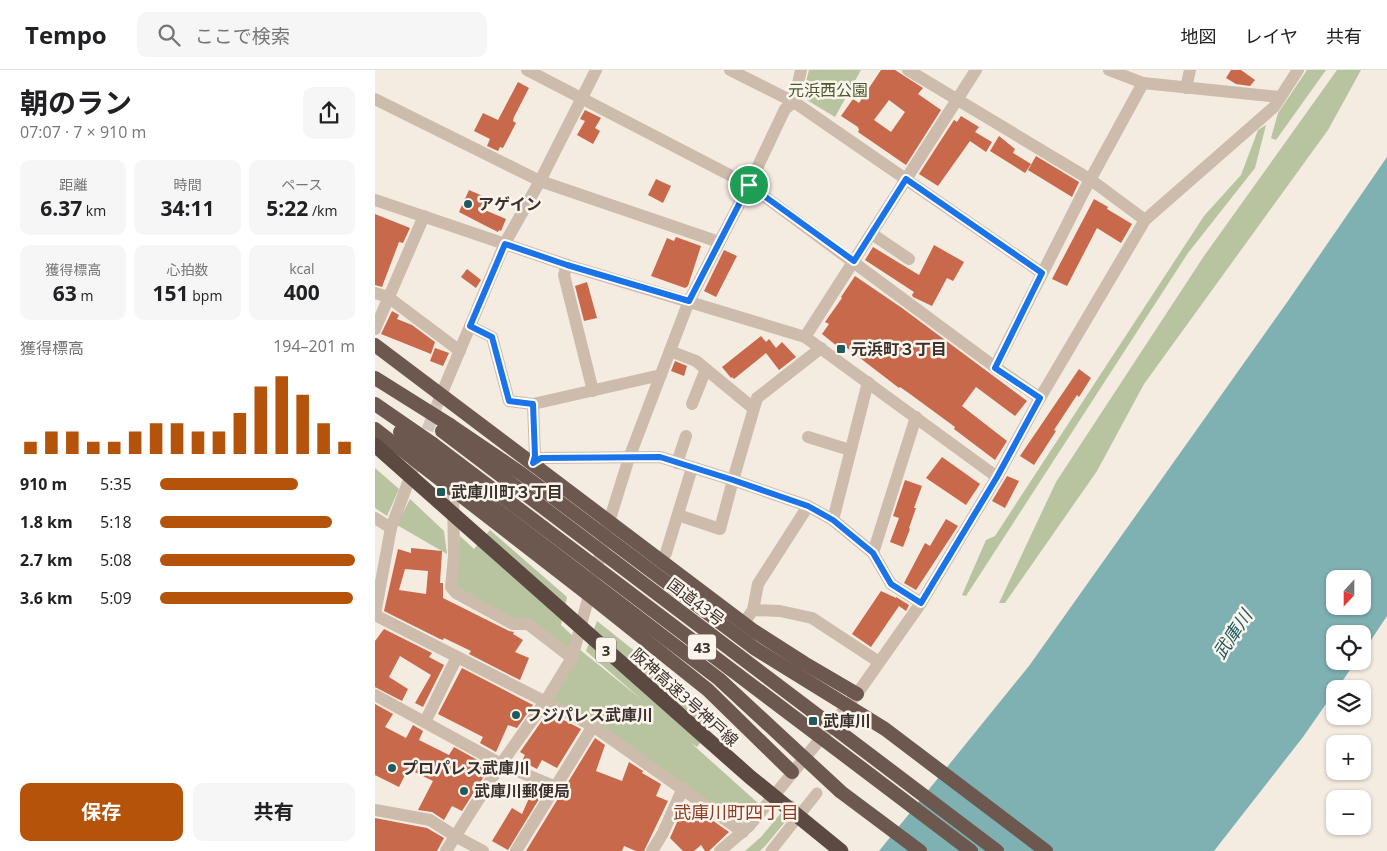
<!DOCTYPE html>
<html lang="ja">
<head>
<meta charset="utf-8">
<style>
  body { margin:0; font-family:"Open Sans","Noto Sans JP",sans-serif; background:#f6f6f6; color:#202124; height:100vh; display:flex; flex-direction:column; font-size:19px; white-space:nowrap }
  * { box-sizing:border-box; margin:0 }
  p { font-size:16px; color:#757577 }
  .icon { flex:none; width:28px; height:28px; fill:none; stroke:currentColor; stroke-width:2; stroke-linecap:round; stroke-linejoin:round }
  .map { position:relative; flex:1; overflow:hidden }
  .details { display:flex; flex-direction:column; background:#fff; width:375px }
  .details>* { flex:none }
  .needle { width:32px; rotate:201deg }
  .tools { position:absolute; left:951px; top:500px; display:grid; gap:10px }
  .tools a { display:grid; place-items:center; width:45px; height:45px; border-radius:10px; background:#fff; box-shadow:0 1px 4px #0004; font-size:25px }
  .pin { position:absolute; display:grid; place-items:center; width:42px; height:42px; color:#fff; margin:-21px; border:2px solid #fff; border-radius:50%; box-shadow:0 1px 5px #0007 }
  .round { display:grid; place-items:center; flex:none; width:52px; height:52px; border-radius:10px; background:#f6f6f6 }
  .headline { display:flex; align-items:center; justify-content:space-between; height:85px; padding:0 20px }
  h1 { font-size:28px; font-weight:700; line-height:38px }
  .stats { display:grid; grid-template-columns:repeat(3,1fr); gap:8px; height:85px; padding:5px 20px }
  .stats div { display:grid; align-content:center; border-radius:10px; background:#f6f6f6; text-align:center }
  .stats b { font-size:21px; font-weight:700 }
  .stats small { font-size:14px; font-weight:400 }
  .stats p { font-size:14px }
  .chart { height:140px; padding:10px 20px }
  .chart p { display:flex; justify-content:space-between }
  .chart svg { width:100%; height:90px; margin-top:5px; stroke:#b45309; stroke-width:6 }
  .button { display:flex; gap:10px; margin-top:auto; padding:10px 20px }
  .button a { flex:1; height:58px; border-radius:10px; background:#b45309; color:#fff; font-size:20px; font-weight:700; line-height:58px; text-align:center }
  .button a+a { background:#f6f6f6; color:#202124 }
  ul { padding:0 20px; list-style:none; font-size:16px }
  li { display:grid; grid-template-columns:80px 60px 1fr; align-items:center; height:38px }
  li i { height:12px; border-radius:6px; background:#b45309 }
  header { display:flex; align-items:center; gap:30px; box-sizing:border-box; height:70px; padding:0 25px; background:#fff; border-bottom:1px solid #e0e0e0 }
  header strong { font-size:24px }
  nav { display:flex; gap:28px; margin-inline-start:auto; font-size:18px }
  .search { width:350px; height:45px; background:#f6f6f6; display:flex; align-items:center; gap:12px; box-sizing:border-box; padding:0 18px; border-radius:10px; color:#757577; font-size:19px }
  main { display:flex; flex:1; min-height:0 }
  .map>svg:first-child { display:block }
  .green { fill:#b8c4a0 }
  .water { fill:#7fb0b2; fill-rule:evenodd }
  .building { fill:#c8694b; fill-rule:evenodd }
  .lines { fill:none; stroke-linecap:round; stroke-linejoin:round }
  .minor-tunnel { stroke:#cfc6bd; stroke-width:12; stroke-dasharray:12 6; stroke-linecap:butt }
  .pedestrian { stroke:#cdbbac; stroke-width:11 }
  .minor { stroke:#cdbbac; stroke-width:12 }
  .tertiary { stroke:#cdbbac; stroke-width:12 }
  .trunk { stroke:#6c584f; stroke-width:14 }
  .trunk-bridge { stroke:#6c584f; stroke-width:14 }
  .motorway-bridge { stroke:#5c4a42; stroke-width:15 }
  .route-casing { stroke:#fff; stroke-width:10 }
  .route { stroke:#1a73e8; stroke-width:6 }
  .poi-dot { fill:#1f5a5e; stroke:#fbf5ee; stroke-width:2 }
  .labels { text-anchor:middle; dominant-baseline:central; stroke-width:5; stroke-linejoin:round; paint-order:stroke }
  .shield { fill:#fbf5ee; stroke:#756b66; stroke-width:1 }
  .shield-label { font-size:15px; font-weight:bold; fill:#3b302b }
  .park-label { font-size:16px; fill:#4a5a2e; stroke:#fbf5ee }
  .poi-label { font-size:16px; font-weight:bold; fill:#3b302b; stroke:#fbf5ee; text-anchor:start }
  .street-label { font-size:16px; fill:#3b302b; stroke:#fbf5ee }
  .water-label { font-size:18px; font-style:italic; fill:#1f5a5e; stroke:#fbf5ee }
  .neighbourhood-label { font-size:18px; fill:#8c3b22; stroke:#fbf5ee }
</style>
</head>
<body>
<header>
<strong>Tempo</strong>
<div class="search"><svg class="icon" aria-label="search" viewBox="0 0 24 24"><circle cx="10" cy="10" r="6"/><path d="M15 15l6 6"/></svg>ここで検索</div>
<nav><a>地図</a><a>レイヤ</a><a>共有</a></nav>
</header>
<main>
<section class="details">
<div class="headline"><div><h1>朝のラン</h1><p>07:07 · 7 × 910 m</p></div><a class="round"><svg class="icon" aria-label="share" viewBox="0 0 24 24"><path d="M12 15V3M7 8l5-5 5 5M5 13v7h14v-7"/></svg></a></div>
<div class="stats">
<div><p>距離</p><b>6.37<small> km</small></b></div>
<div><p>時間</p><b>34:11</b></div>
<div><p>ペース</p><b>5:22<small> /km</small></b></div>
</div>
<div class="stats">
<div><p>獲得標高</p><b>63<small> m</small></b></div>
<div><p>心拍数</p><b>151<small> bpm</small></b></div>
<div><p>kcal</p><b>400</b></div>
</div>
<div class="chart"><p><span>獲得標高</span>194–201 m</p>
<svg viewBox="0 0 160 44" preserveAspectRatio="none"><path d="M5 44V38M15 44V33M25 44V33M35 44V38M45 44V38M55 44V33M65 44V29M75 44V29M85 44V33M95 44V33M105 44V24M115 44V11M125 44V6M135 44V15M145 44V29M155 44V38"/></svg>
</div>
<ul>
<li><b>910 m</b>5:35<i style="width:71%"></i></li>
<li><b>1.8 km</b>5:18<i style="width:88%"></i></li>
<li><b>2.7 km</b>5:08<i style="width:100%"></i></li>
<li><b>3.6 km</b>5:09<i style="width:99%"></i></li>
</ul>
<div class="button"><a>保存</a><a>共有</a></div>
</section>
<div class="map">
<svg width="1012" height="781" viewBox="0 0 1012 781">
  <rect width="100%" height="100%" fill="#f4ebe1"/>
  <g class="green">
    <polygon points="434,0 486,0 460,47 427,27"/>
    <polygon points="932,0 951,0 901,70 896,68 903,43"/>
    <polygon points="962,0 986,0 953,60 769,314 722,401 630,533 624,533 681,412 829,186"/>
    <polygon points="891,55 880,98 813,183 591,526 587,525 611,470 620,466 829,146 866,105 883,60"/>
    <polygon points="0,398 24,419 12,446 0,438"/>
    <polygon points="35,429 69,461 72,484 22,455"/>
    <polygon points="115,460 192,527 186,555 199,567 194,578 140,550 79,515 85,466 99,479"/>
    <polygon points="222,551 344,648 322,677 316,673 384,734 366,755 177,632 204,579 267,630 211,581"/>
    <polygon points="417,730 424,735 391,775 385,781 370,781 386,767"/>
  </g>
  <path class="water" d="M1012 87V546L988 582V564H960V591H981L962 619H960V621L928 667 839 781H504L654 596 913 231ZM960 509H988V536H960Z"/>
  <g class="building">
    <path d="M506 0H520L548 18 543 24 566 40 531 95 483 62 484 60 483 57 466 46 478 29 484 33ZM514 30 530 42 516 62 499 50Z"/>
    <polygon points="856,0 866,0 880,10 875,16 861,14 851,8"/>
    <polygon points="143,12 154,18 139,47 138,51 141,53 128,78 125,77 123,81 112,76 115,69 99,61 108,43 123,50"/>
    <polygon points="210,40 226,48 220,58 225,61 218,74 202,65 210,51 205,49"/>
    <polygon points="586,46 604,57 600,62 617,72 611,82 595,71 563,116 544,104 579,50 582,52"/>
    <polygon points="624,66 640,79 638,83 656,94 650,103 615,81"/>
    <polygon points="661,86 704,112 697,127 653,100"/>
    <polygon points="281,109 296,116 288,133 273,125"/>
    <polygon points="94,120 110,127 105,138 131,149 126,161 124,160 123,162 109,155 84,142"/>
    <polygon points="719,129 733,137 732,139 757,154 746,173 722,158 692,216 677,209"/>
    <polygon points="0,144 35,158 28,173 24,172 7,217 0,215"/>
    <polygon points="301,167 326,176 313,216 310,218 276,206 292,168 299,171"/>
    <polygon points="559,175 589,192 578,211 572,208 557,236 538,227 537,225 539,222 490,190 498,177 544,205"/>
    <polygon points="349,180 362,186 341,227 329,221"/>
    <polygon points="92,199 106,210 101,218 86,207"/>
    <polygon points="480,206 527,238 652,331 640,346 601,317 587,336 632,371 620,390 579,359 580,357 535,324 525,317 524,318 472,278 464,273 462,276 447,264 454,254 450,252 467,228 466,227"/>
    <polygon points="212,212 222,248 209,251 200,216"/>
    <polygon points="17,241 24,245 22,249 37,255 60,272 56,284 6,264"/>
    <polygon points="386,266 391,272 394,269 401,278 407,272 421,287 404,300 391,283 359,309 357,307 356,308 347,297"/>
    <polygon points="60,278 74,283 68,296 55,291"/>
    <polygon points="300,291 312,296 309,306 296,301"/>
    <polygon points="704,299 716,308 704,327 702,325 679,360 681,361 659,395 645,386"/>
    <polygon points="567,387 605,414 591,435 551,408"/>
    <polygon points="632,406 644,411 630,438 617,431"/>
    <polygon points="530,410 547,416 539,438 541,438 534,458 535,459 528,477 515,472 524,448 518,446"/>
    <polygon points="571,449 583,456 541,520 529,513 550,473 555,476"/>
    <path d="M36 478 67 481 65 513H68V528L134 561 139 562 138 564 148 570 140 582 154 588 145 610 94 584 96 581 69 568 68 570 65 569 9 541 23 479 36 483ZM30 499 53 501 51 524 24 520Z"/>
    <polygon points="506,521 521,528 521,527 534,535 531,541 524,536 496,577 477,564"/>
    <polygon points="9,559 57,583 54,587 69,595 48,637 40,633 56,605 25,586 14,607 33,619 27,631 0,617 0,571"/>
    <polygon points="87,598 158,635 142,658 133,655 121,682 105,673 108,667 63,644"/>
    <polygon points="0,634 18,644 10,657 31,668 38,655 48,661 44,670 74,685 79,677 115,697 87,741 77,736 69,750 57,742 43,740 58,711 33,699 24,717 0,705"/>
    <polygon points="173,642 206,659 182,698 167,690 162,699 147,691 150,685 145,682"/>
    <polygon points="220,668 230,675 221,701 247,711 254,692 268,701 267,703 286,714 281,726 293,731 269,781 261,781 249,776 247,781 151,781"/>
    <polygon points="159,717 169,721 133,780 117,771 137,738 147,744"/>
    <polygon points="311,732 354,762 334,781 330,781 326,775 319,781 308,781 295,768"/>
    <polygon points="0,748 52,758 69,768 62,781 0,781"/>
  </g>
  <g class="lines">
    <polyline class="minor-tunnel" points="46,377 64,330"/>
    <polyline class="pedestrian" points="396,781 442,723"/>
    <g class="minor">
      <polyline points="152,0 374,115 620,297 665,328"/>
      <polyline points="355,0 419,32 667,203"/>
      <polyline points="533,0 716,110 770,150"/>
      <polyline points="734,0 768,13"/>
      <polyline points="811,18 815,0"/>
      <polyline points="0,29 165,111 344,172"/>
      <polyline points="497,164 534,189"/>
      <polyline points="192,195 189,205 218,321"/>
      <polyline points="0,223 13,227 85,281"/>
      <polyline points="95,256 117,267 134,331 158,334 286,305"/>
      <polyline points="0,259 49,146"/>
      <polyline points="430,267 601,0"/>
      <polyline points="295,281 321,291 378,338"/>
      <polyline points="620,297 709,121 768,13 905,27"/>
      <polyline points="64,330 130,173 165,111 221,0"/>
      <polyline points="317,334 331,299"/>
      <polyline points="433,367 475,380"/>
      <polyline points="158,393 166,388 285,387 358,410 433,436 458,450 498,483 516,514 546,533"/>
      <polyline points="158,393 160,385 158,334"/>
      <polyline points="302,393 311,366"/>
      <polyline points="78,419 79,486 76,517 81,523 138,554 153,554 197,588"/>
      <polyline points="303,445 345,459 358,410 382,328 446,278"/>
      <polyline points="0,448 16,458"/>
      <polyline points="458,450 493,312"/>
      <polyline points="498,483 541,347"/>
      <polyline points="287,490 291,483 317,398"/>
      <polyline points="378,540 405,541 437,548 504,592"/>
      <polyline points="0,544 16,458 43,386"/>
      <polyline points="0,545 218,656 368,762"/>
      <polyline points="373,547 378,540 383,514 433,436"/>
      <polyline points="0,625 126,694 181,717"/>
      <polyline points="50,652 82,587"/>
      <polyline points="0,740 55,750 80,766 108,781"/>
      <polyline points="71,781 126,694 170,632 197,588 234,452 254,388 314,231 374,115 410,39 419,32 426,0"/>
      <polyline points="141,781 218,656"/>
      <polyline points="277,781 288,763 308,718"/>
      <polyline points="345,781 374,756 411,711 482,624 546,533 622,407 665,328 770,150 899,37 923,0"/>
    </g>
    <polyline class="tertiary" points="0,130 192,195 430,267 622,407"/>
    <g class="trunk">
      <polyline points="0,275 379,561 429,593 482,624"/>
      <polyline points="0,308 75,355"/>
      <polyline points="0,334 58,374"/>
      <polyline points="0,359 214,525 333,620 417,702"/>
      <polyline points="25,362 52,383"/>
    </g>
    <g class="trunk-bridge">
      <polyline points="75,355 147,404 379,578 510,659 671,781"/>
      <polyline points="67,361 622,781"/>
      <polyline points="58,374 596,781"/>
      <polyline points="52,383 121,439 344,609 466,722 545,781"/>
    </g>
    <polyline class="motorway-bridge" points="0,375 375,707 466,781"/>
  </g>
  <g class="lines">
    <defs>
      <polygon id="route" points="531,109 667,203 620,298 665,328 622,407 546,533 516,514 498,483 458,450 433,436 358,410 285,387 166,388 158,393 160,386 158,334 134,331 117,267 95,256 130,174 192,195 314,231 374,115 479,191"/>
    </defs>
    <use href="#route" class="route-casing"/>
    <use href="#route" class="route"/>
  </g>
  <g class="poi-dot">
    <circle cx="93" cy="134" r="5"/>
    <rect x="461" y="274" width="10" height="10" rx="2.5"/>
    <rect x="61" y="417" width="10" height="10" rx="2.5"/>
    <circle cx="141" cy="645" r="5"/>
    <rect x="433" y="646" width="10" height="10" rx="2.5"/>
    <circle cx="17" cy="698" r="5"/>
    <circle cx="89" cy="721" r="5"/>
  </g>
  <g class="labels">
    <g class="shield">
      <rect x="313" y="564.5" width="28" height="25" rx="4"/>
      <rect x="221" y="567.5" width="20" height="25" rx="4"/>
    </g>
    <g class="shield-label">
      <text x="327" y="577">43</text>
      <text x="231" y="580">3</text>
    </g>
    <g class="park-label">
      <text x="453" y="20">元浜西公園</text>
    </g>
    <g class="poi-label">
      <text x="103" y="134">アゲイン</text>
      <text x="476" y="279">元浜町３丁目</text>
      <text x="76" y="422">武庫川町３丁目</text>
      <text x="151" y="645">フジパレス武庫川</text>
      <text x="448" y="651">武庫川</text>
      <text x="27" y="698">プロパレス武庫川</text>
      <text x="99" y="721">武庫川郵便局</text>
    </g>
    <g class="street-label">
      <text transform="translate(321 532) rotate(37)">国道43号</text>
      <text transform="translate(310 627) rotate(42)">阪神高速3号神戸線</text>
    </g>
    <g class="water-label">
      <text transform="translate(857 564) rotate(-56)">武庫川</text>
    </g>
    <g class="neighbourhood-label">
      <text x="361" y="742">武庫川町四丁目</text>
    </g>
  </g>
</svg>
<div class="tools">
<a><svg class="needle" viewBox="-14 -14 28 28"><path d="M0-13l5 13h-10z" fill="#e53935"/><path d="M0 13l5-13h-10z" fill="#757577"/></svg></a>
<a><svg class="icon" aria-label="locate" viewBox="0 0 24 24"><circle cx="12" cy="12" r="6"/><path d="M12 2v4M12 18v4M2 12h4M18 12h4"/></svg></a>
<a><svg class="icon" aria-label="layers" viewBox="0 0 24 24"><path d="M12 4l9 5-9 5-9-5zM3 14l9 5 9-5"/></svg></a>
<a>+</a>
<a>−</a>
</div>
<div class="pin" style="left:374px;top:115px;background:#1e9e55"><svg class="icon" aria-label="arrive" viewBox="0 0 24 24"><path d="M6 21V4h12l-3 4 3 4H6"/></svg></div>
</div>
</main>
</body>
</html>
